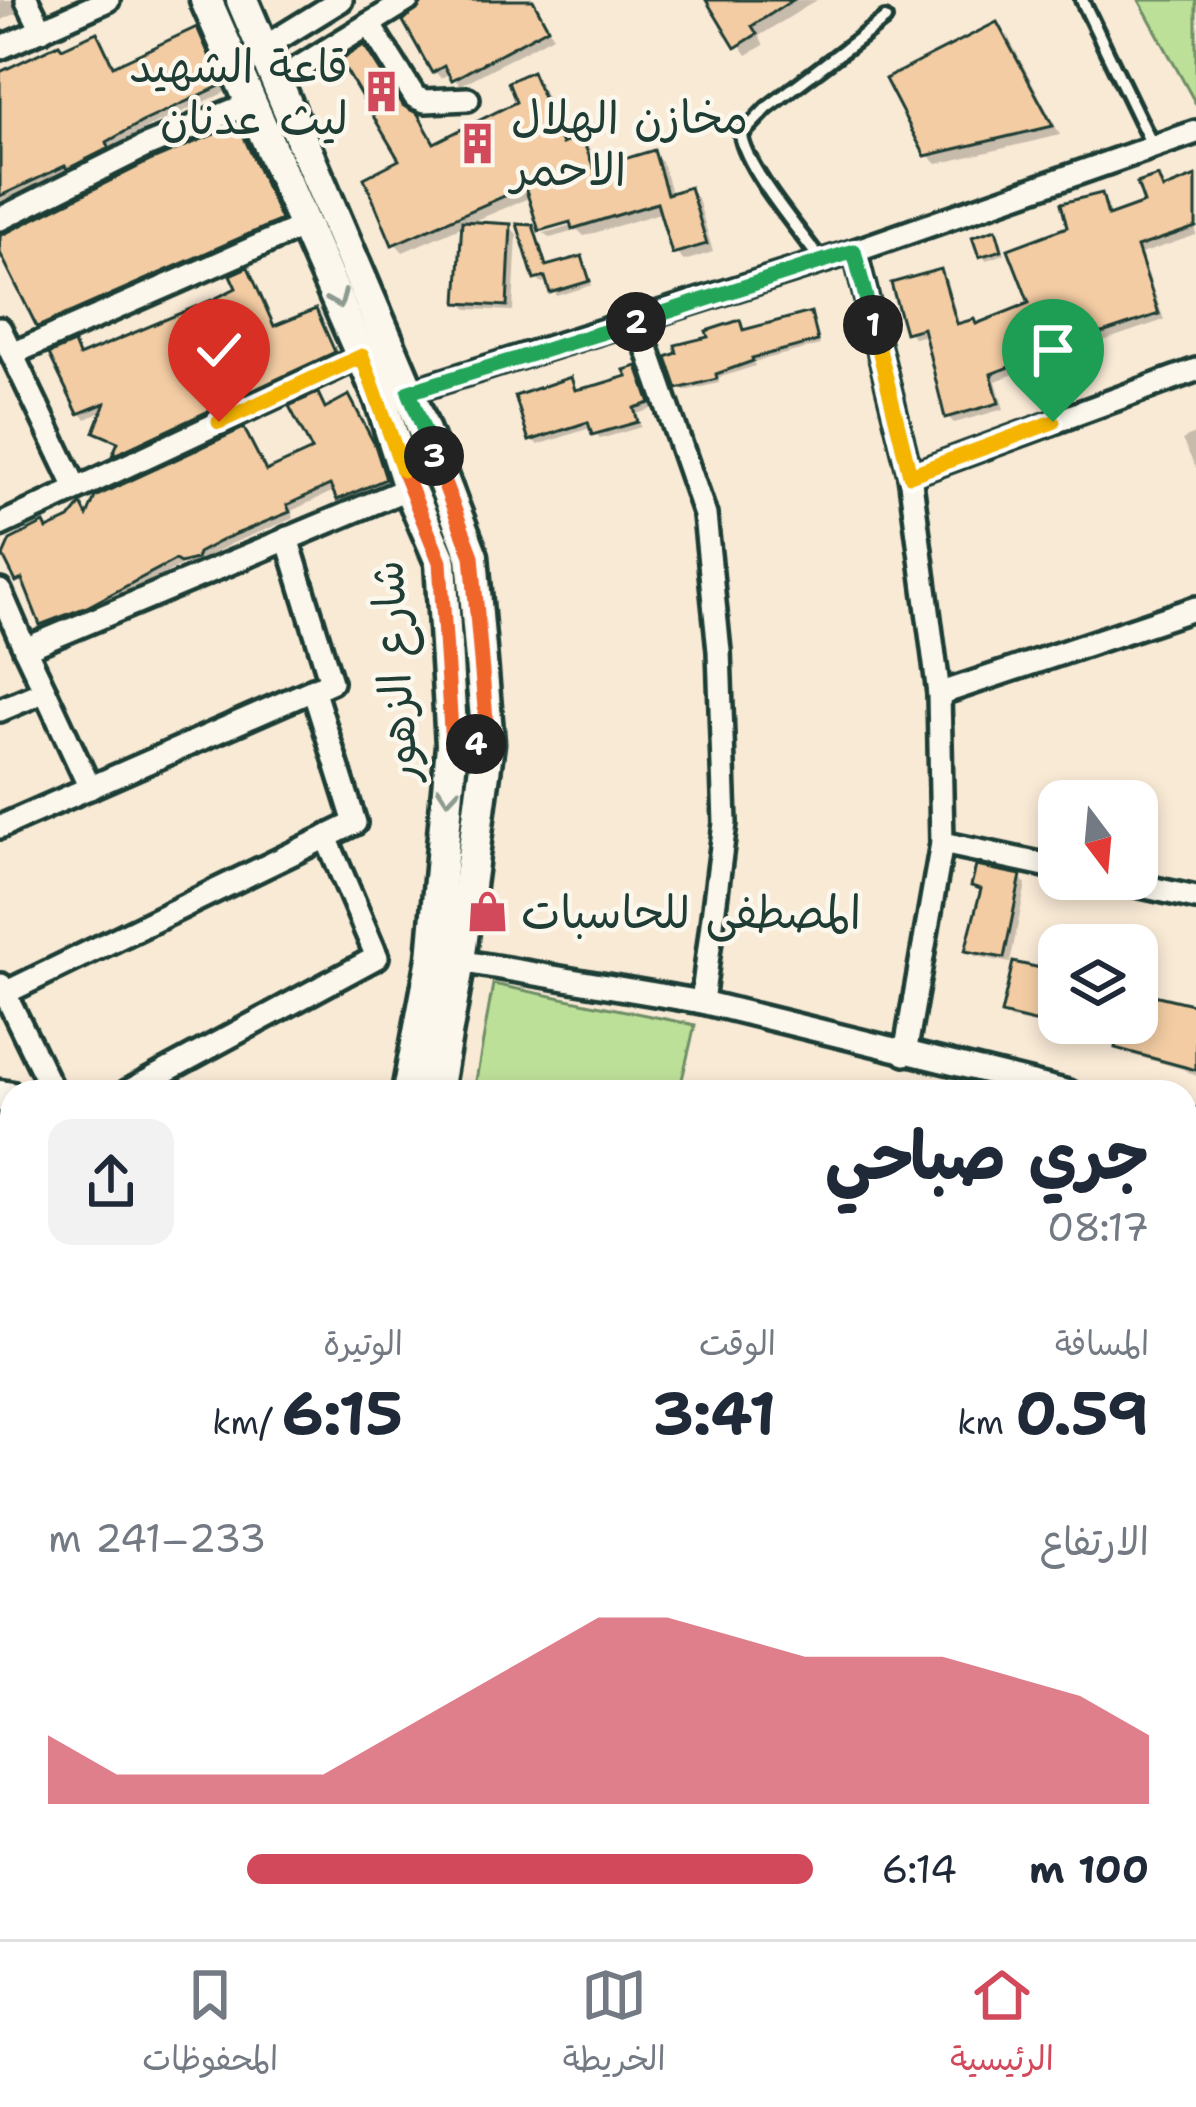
<!DOCTYPE html>
<html lang="ar">
<head>
<meta charset="utf-8">
<style>
  body { margin:0; font-family:"Shantell Sans","Playpen Sans Arabic",sans-serif; background:#f2f2f3; color:#1f2937; direction:rtl; height:100vh; display:flex; flex-direction:column; font-size:45px; white-space:nowrap }
  * { box-sizing:border-box; margin:0 }
  p { font-size:39px; color:#747a83 }
  .icon { flex:none; width:66px; height:66px; fill:none; stroke:currentColor; stroke-width:2; stroke-linecap:round; stroke-linejoin:round }
  .map { position:relative; flex:1; overflow:hidden; direction:ltr }
  .panel { position:absolute; left:0px; top:1080px; width:1197px; height:861px; display:flex; flex-direction:column; background:#fff; border-radius:36px 36px 0 0; box-shadow:0 6px 18px #0003; direction:rtl }
  .panel>* { flex:none }
  .needle { width:78px; rotate:164deg }
  .fabs { position:absolute; left:1038px; top:780px; display:grid; gap:24px }
  .fabs a { display:grid; place-items:center; width:120px; height:120px; border-radius:24px; background:#fff; box-shadow:0 6px 18px #0003; font-size:60px }
  .pin { position:absolute; display:grid; place-items:center; width:102px; height:102px; color:#fff; margin:-123px -51px; border-radius:50% 50% 50% 0; rotate:-45deg; box-shadow:0 0 12px #0007 }
  .pin .icon { rotate:45deg }
  .km { position:absolute; width:60px; height:60px; margin:-30px; border-radius:50%; background:#222; color:#fff; font-size:33px; line-height:60px; text-align:center }
  .round { display:grid; place-items:center; flex:none; width:126px; height:126px; border-radius:24px; background:#f2f2f3 }
  .overview { display:flex; align-items:center; justify-content:space-between; height:204px; padding:0 48px }
  h1 { font-size:66px; font-weight:700; line-height:90px }
  .stats { display:grid; grid-template-columns:repeat(3,1fr); gap:18px; height:204px; padding:12px 48px }
  .stats div { display:grid; align-content:center }
  .stats b { font-size:60px; font-weight:700 }
  .stats small { font-size:33px; font-weight:400 }
  .stats p { font-size:33px }
  .chart { height:336px; padding:24px 48px }
  .chart p { display:flex; justify-content:space-between }
  .chart svg { width:100%; height:216px; margin-top:12px; fill:#d1495b; opacity:.7 }
  ul { padding:0 48px; list-style:none; font-size:39px }
  li { display:grid; grid-template-columns:192px 144px 1fr; align-items:center; height:90px }
  li i { height:30px; border-radius:15px; background:#d1495b }
  .tabs { display:flex; justify-content:space-around; align-items:center; height:168px; border-top:3px solid #e0e1e3; background:#fff; font-size:33px; color:#747a83 }
  .tabs a { display:grid; justify-items:center; gap:6px }
  .tabs .active { color:#d1495b }
  .map>svg:first-child { display:block }
  .green { fill:#bde099; stroke:#6e8e66; stroke-width:3 }
  .shadow { fill:#0003 }
  .building { fill:#f3cca3; stroke:#1f3d34; stroke-width:3 }
  .lines { fill:none; stroke-linecap:round; stroke-linejoin:round }
  .lane-casing { stroke:#1f3d34; stroke-width:20 }
  .street-casing { stroke:#1f3d34; stroke-width:30 }
  .secondary-casing { stroke:#1f3d34; stroke-width:39 }
  .lane { stroke:#fbf7ec; stroke-width:10 }
  .street { stroke:#fbf7ec; stroke-width:21 }
  .secondary { stroke:#fbf7ec; stroke-width:30 }
  .oneway { stroke:#8d9a90 }
  .split-1-casing { stroke:#fff; stroke-width:24 }
  .split-2-casing { stroke:#fff; stroke-width:24 }
  .split-3-casing { stroke:#fff; stroke-width:24 }
  .split-4-casing { stroke:#fff; stroke-width:24 }
  .split-5-casing { stroke:#fff; stroke-width:24 }
  .split-6-casing { stroke:#fff; stroke-width:24 }
  .split-1 { stroke:#f5b400; stroke-width:15 }
  .split-2 { stroke:#22a559; stroke-width:15 }
  .split-3 { stroke:#22a559; stroke-width:15 }
  .split-4 { stroke:#f0652b; stroke-width:15 }
  .split-5 { stroke:#f0652b; stroke-width:15 }
  .split-6 { stroke:#f5b400; stroke-width:15 }
  .labels { text-anchor:middle; dominant-baseline:central; stroke-width:9; stroke-linejoin:round; paint-order:stroke }
  .poi-label { font-size:45px; fill:#1f3d34; stroke:#fbf7ec; text-anchor:start }
  .street-label { font-size:45px; fill:#1f3d34; stroke:#fbf7ec }
</style>
</head>
<body>
<div class="map">
<svg width="1196" height="1939" viewBox="0 0 1196 1939">
  <rect width="100%" height="100%" fill="#f9ead6"/>
  <filter id="ink" filterUnits="userSpaceOnUse"><feTurbulence type="fractalNoise" baseFrequency=".00833" numOctaves="2"/><feDisplacementMap in="SourceGraphic" scale="24" xChannelSelector="R" yChannelSelector="G"/><feConvolveMatrix kernelMatrix="1 2 1 2 8 2 1 2 1" color-interpolation-filters="sRGB"/></filter>
  <g filter="url(#ink)">
    <g class="green">
      <polygon points="1139,0 1196,0 1196,104"/>
      <polygon points="493,984 695,1025 679,1092 474,1092"/>
      <polygon points="0,1465 12,1477 12,1645 0,1641"/>
    </g>
    <g class="shadow">
      <polygon points="0,0 12,0 17,13 0,21"/>
      <polygon points="432,0 533,0 553,36 461,85 451,73 441,78 434,71"/>
      <polygon points="709,0 817,0 759,36 764,45 747,55"/>
      <polygon points="997,25 1007,35 1060,135 937,164 927,154"/>
      <polygon points="196,31 226,92 149,127 111,149 113,154 0,204 0,76 96,35 115,68"/>
      <polygon points="364,48 406,111 426,127 437,145 520,104 531,75 540,84 566,146 580,140 589,148 598,170 653,154 662,162 672,196 689,191 698,199 713,252 684,261 675,252 663,212 584,236 578,230 550,238 544,233 585,221 584,215 542,227 542,231 531,197 467,224 510,227 517,234 513,311 468,309 460,302 465,225 403,252 395,243 403,162"/>
      <polygon points="237,128 285,226 45,331 0,247 0,235 7,235"/>
      <polygon points="1157,179 1166,191 1196,179 1196,235 1141,254 1164,320 1091,345 1094,352 1065,369 1057,357 996,381 1004,409 954,423 948,417 928,334 915,338 908,331 940,273 946,279 960,326 978,327 1032,305 1071,229 1101,196 1107,203 1111,218 1148,205"/>
      <polygon points="532,228 548,269 581,259 592,285 557,296 549,281 541,283 537,279"/>
      <polygon points="995,233 1005,254 986,260 982,256"/>
      <polygon points="248,270 276,328 315,313 339,358 121,460 116,455 121,444 97,431 106,410 86,419 80,413 73,347 81,359 240,290"/>
      <polygon points="810,315 820,345 754,362 755,366 718,378 719,383 684,391 680,387 712,339 739,324 745,333"/>
      <polygon points="636,369 654,408 637,414 641,427 600,439 593,427 538,445 532,439 571,381 578,392 630,378"/>
      <polygon points="317,397 327,410 348,399 354,404 380,454 390,485 345,504 336,490 291,511 294,518 233,543 203,559 201,564 188,568 183,564 93,612 49,629 43,624 19,580 48,532 71,522 82,508 89,520 243,431 268,473 316,451"/>
      <polygon points="1196,433 1196,468 1182,440"/>
      <polygon points="1020,878 1026,884 1010,963 975,956 969,950 981,891 975,885"/>
      <polygon points="1059,976 1059,1023 1137,1023 1137,994 1191,1007 1196,987 1196,1076 1183,1069 1125,1053 1118,1047 1120,1040 1010,1019 1004,1013"/>
      <polygon points="0,1181 12,1181 12,1222 0,1223"/>
      <polygon points="5,1280 12,1280 12,1310 4,1306"/>
    </g>
    <g class="building">
      <polygon points="426,0 533,0 548,28 452,80 444,66 432,73 403,21"/>
      <polygon points="706,0 793,0 752,26 757,34 735,48"/>
      <polygon points="997,22 1053,126 925,156 885,79"/>
      <polygon points="197,27 222,85 142,122 107,142 109,148 67,169 65,166 0,196 0,72 59,44 62,48 97,32 113,66"/>
      <polygon points="364,45 402,105 418,114 434,143 516,102 508,82 532,71 562,144 581,136 594,168 654,150 667,194 690,187 707,244 672,254 657,203 572,229 570,222 539,231 525,187 392,245 364,178 399,160 340,60"/>
      <polygon points="238,124 281,220 37,327 0,253 0,236 152,160"/>
      <polygon points="1158,176 1163,189 1196,176 1196,227 1137,247 1159,314 1087,338 1089,345 1057,365 1051,351 991,374 999,403 945,418 923,328 905,333 891,283 941,269 957,324 974,319 976,324 1029,303 1008,249 1067,227 1061,203 1102,193 1108,216 1144,203 1137,183"/>
      <polygon points="462,221 511,224 507,306 457,303"/>
      <polygon points="517,224 533,225 546,266 582,256 590,281 550,293 545,277 534,280"/>
      <polygon points="996,229 1002,250 979,257 972,237"/>
      <polygon points="248,267 274,326 316,309 335,352 112,456 118,442 94,432 105,403 78,414 49,354 74,343 79,356 212,300 236,288 230,275"/>
      <polygon points="811,312 818,341 752,358 753,361 716,374 717,379 677,389 666,357 677,353 675,345 708,337 706,331 740,320 743,330"/>
      <polygon points="637,366 650,403 634,408 638,422 592,435 588,422 529,441 515,396 571,377 575,390 597,385 627,376 624,370"/>
      <polygon points="318,393 325,408 349,395 375,445 386,479 337,500 330,485 287,505 290,512 226,538 198,553 196,559 180,563 175,560 87,607 40,625 22,579 16,582 3,556 10,540 44,523 47,529 69,519 81,504 87,516 95,497 244,428 266,471 312,450 289,406"/>
      <polygon points="976,866 1021,875 1004,958 965,951 981,889 971,886"/>
      <polygon points="1013,962 1059,972 1059,994 1051,1026 1001,1014"/>
      <polygon points="1137,991 1196,1005 1196,1070 1115,1048 1120,1023 1137,1023"/>
    </g>
    <g class="lines">
      <defs>
        <g id="lane">
          <polyline points="1082,0 1153,147"/>
          <path d="M822 262C800 231 746 169 741 135L767 108 885 19"/>
          <polyline points="0,1793 7,1801"/>
        </g>
        <g id="street">
          <polyline points="27,0 42,30"/>
          <polyline points="369,24 415,97 425,101 468,99"/>
          <polyline points="0,48 108,0"/>
          <polyline points="263,48 341,0"/>
          <polyline points="277,81 408,0"/>
          <polyline points="0,219 146,146 251,103"/>
          <polyline points="855,251 910,475 939,694 942,843 905,1054"/>
          <polyline points="638,322 705,515 719,651 725,823 702,1002"/>
          <polyline points="0,329 12,354"/>
          <polyline points="409,392 855,251 1196,132"/>
          <polyline points="910,475 1196,370"/>
          <polyline points="76,488 12,354 306,225"/>
          <polyline points="0,525 362,356"/>
          <polyline points="0,591 25,649"/>
          <polyline points="45,691 90,788"/>
          <polyline points="939,694 1196,608"/>
          <polyline points="0,710 45,691 25,649 409,488"/>
          <polyline points="0,827 331,682 287,538"/>
          <polyline points="942,843 1059,868"/>
          <polyline points="1109,879 1196,898"/>
          <polyline points="459,961 702,1002 1069,1092"/>
          <polyline points="1,985 53,1092"/>
          <polyline points="5,993 355,823 313,689"/>
          <polyline points="127,1092 377,957 326,837"/>
          <polyline points="1185,1119 1196,1122"/>
          <polyline points="1185,1603 1196,1606"/>
          <polyline points="1185,1789 1196,1791"/>
          <polyline points="0,1885 12,1870"/>
          <polyline points="243,1929 252,1939"/>
          <polyline points="485,1939 488,1929"/>
          <polyline points="657,1939 659,1929"/>
          <polyline points="835,1939 837,1929"/>
          <polyline points="991,1939 992,1929"/>
        </g>
        <g id="secondary">
          <polyline points="206,0 381,400 409,488 441,562 452,745 433,958 408,1092"/>
          <polyline points="242,0 409,392 472,556 488,743 459,961 436,1092"/>
          <polyline points="0,1096 12,1098"/>
          <polyline points="0,1136 12,1138"/>
          <polyline points="1185,1358 1196,1361"/>
          <polyline points="1185,1396 1196,1399"/>
          <polyline points="0,1924 14,1939"/>
        </g>
      </defs>
      <use href="#lane" class="lane-casing"/>
      <use href="#street" class="street-casing"/>
      <use href="#secondary" class="secondary-casing"/>
      <use href="#lane" class="lane"/>
      <use href="#street" class="street"/>
      <use href="#secondary" class="secondary"/>
    </g>
    <defs><path id="oneway-chevron" d="M-2-3.5L2.5 0L-2 3.5" fill="none" stroke-width="1.6" stroke-linecap="round" stroke-linejoin="round" transform="scale(3)"/></defs>
    <g class="oneway">
      <use href="#oneway-chevron" transform="translate(338 300) rotate(67)"/>
      <use href="#oneway-chevron" transform="translate(448 795) rotate(95)"/>
    </g>
  </g>
  <g class="lines" filter="url(#ink)">
    <defs>
      <polyline id="split-1" points="873,325 910,475 1053,422"/>
      <polyline id="split-2" points="636,322 854,251 873,325"/>
      <polyline id="split-3" points="434,456 409,392 636,322"/>
      <polyline id="split-4" points="434,456 472,556 488,743 476,744"/>
      <polyline id="split-5" points="403,470 440,562 452,745 476,744"/>
      <polyline id="split-6" points="219,422 362,356 403,470"/>
    </defs>
    <use href="#split-1" class="split-1-casing"/>
    <use href="#split-2" class="split-2-casing"/>
    <use href="#split-3" class="split-3-casing"/>
    <use href="#split-4" class="split-4-casing"/>
    <use href="#split-5" class="split-5-casing"/>
    <use href="#split-6" class="split-6-casing"/>
    <use href="#split-1" class="split-1"/>
    <use href="#split-2" class="split-2"/>
    <use href="#split-3" class="split-3"/>
    <use href="#split-4" class="split-4"/>
    <use href="#split-5" class="split-5"/>
    <use href="#split-6" class="split-6"/>
  </g>
  <defs>
    <symbol id="building-bare" viewBox="-9 -9 18 18"><path d="M-4-6H4V6H1V3H-1V6H-4ZM-2.5-4.3h1.7v1.8h-1.7ZM.8-4.3h1.7v1.8H.8ZM-2.5-1h1.7V.8h-1.7ZM.8-1h1.7V.8H.8Z" fill="#d1495b" stroke="#fbf7ec" stroke-width="2.5" paint-order="stroke"/></symbol>
    <symbol id="shop-bare" viewBox="-9 -9 18 18"><path d="M-5-2.5h2.3a2.7 3.5 0 0 1 5.4 0H5L5.5 6h-11ZM-1.5-2.5h3a1.5 2.3 0 0 0-3 0Z" fill="#d1495b" stroke="#fbf7ec" stroke-width="2.5" paint-order="stroke"/></symbol>
  </defs>
  <g fill-rule="evenodd">
    <use href="#building-bare" x="352" y="62" width="59" height="59"/>
    <use href="#building-bare" x="448" y="114" width="59" height="59"/>
    <use href="#shop-bare" x="458" y="882" width="59" height="59"/>
  </g>
  <g class="labels">
    <g class="poi-label">
      <text x="348" y="66" text-anchor="end">قاعة الشهيد<tspan x="348" dy="52">ليث عدنان</tspan></text>
      <text x="511" y="117">مخازن الهلال<tspan x="511" dy="52">الاحمر</tspan></text>
      <text x="521" y="912">المصطفى للحاسبات</text>
    </g>
    <g class="street-label">
      <text transform="translate(394 672) rotate(-94)">شارع الزهور</text>
    </g>
  </g>
</svg>
<div class="fabs">
<a><svg class="needle" viewBox="-14 -14 28 28"><path d="M0-13l5 13h-10z" fill="#e53935"/><path d="M0 13l5-13h-10z" fill="#747a83"/></svg></a>
<a><svg class="icon" aria-label="layers" viewBox="0 0 24 24"><path d="M12 4l9 5-9 5-9-5zM3 14l9 5 9-5"/></svg></a>
</div>
<div class="pin" style="left:1053px;top:422px;background:#1e9e55"><svg class="icon" aria-label="arrive" viewBox="0 0 24 24"><path d="M6 21V4h12l-3 4 3 4H6"/></svg></div>
<div class="pin" style="left:219px;top:422px;background:#d93025"><svg class="icon" aria-label="check" viewBox="0 0 24 24"><path d="M5 12l5 5 9-10"/></svg></div>
<b class="km" style="left:873px;top:325px">1</b>
<b class="km" style="left:636px;top:322px">2</b>
<b class="km" style="left:434px;top:456px">3</b>
<b class="km" style="left:476px;top:744px">4</b>
<section class="panel">
<div class="overview"><div><h1>جري صباحي</h1><p>08:17</p></div><a class="round"><svg class="icon" aria-label="share" viewBox="0 0 24 24"><path d="M12 15V3M7 8l5-5 5 5M5 13v7h14v-7"/></svg></a></div>
<div class="stats">
<div><p>المسافة</p><b>0.59<small> km</small></b></div>
<div><p>الوقت</p><b>3:41</b></div>
<div><p>الوتيرة</p><b>6:15<small> /km</small></b></div>
</div>
<div class="chart"><p><span>الارتفاع</span>233–241 m</p>
<svg viewBox="0 0 160 44" preserveAspectRatio="none"><path d="M0 44V30L10 38L20 38L30 38L40 38L50 30L60 22L70 14L80 6L90 6L100 10L110 14L120 14L130 14L140 18L150 22L160 30V44z"/></svg>
</div>
<ul>
<li><b>100 m</b>6:14<i style="width:74%"></i></li>
</ul>
</section>
</div>
<nav class="tabs">
<a class="active"><svg class="icon" aria-label="home" viewBox="0 0 24 24"><path d="M3 11l9-7 9 7M6 9v11h12V9"/></svg>الرئيسية</a>
<a><svg class="icon" aria-label="map" viewBox="0 0 24 24"><path d="M3 6l6-2 6 2 6-2v14l-6 2-6-2-6 2zM9 4v14M15 6v14"/></svg>الخريطة</a>
<a><svg class="icon" aria-label="saved" viewBox="0 0 24 24"><path d="M7 4h10v16l-5-4-5 4z"/></svg>المحفوظات</a>
</nav>
</body>
</html>
